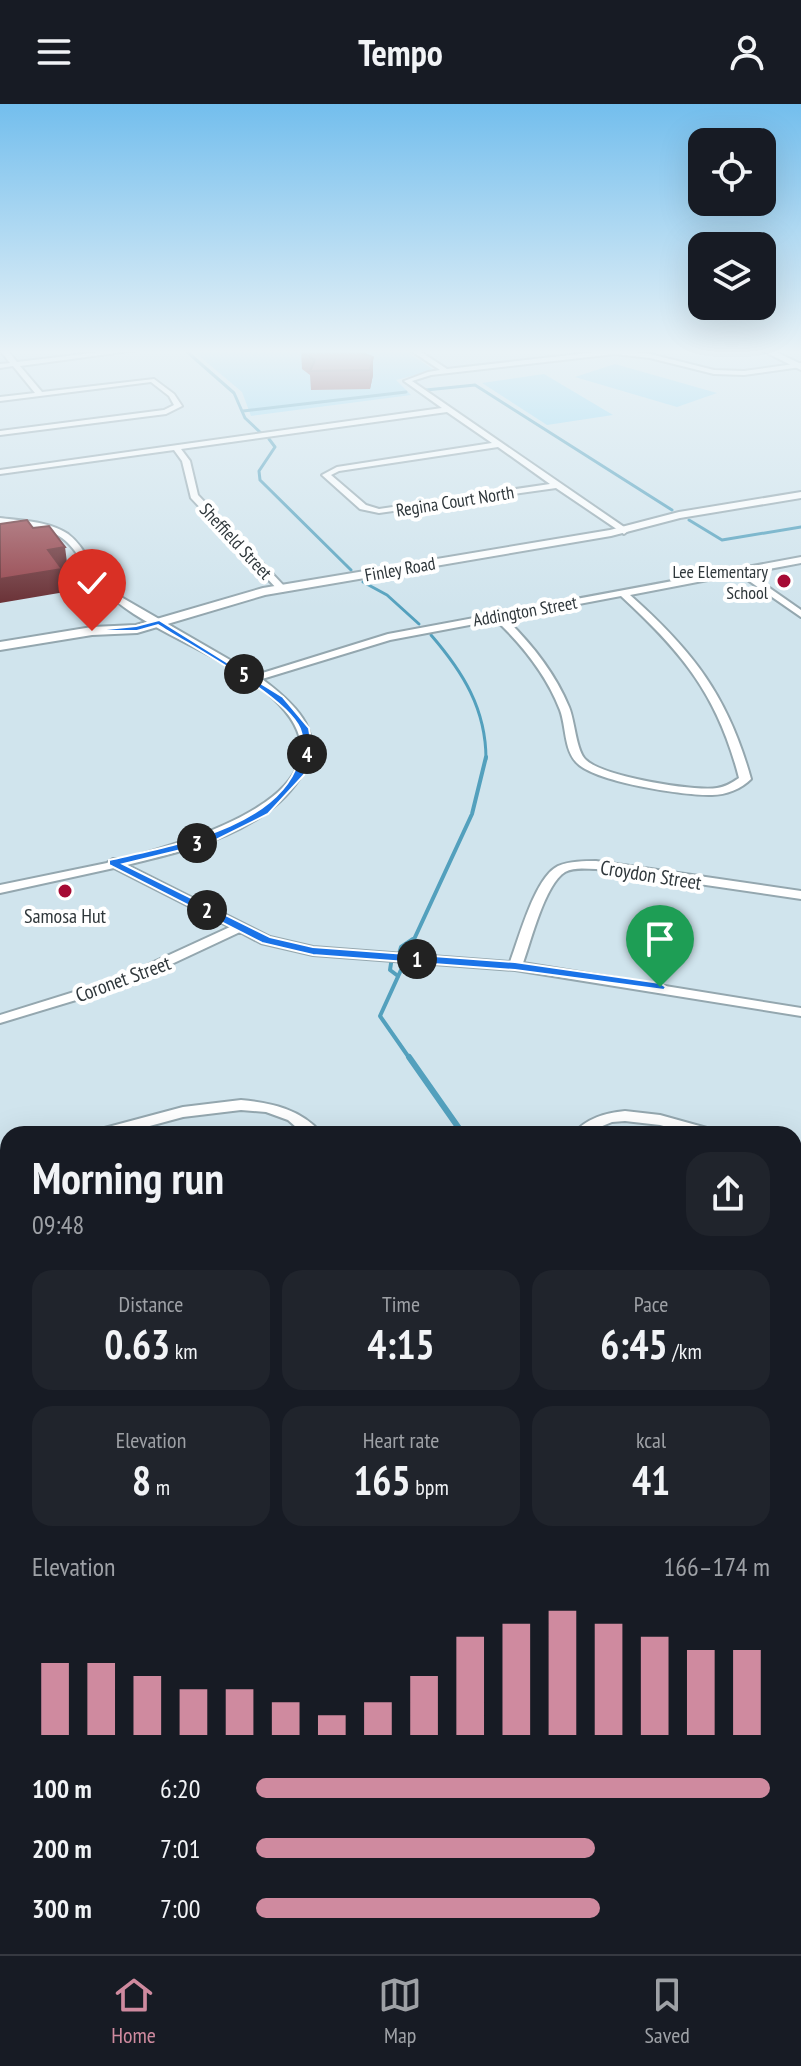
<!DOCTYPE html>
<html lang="en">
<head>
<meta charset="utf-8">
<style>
  body { margin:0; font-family:"PT Sans Narrow",sans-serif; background:#20242c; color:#f1f3f6; height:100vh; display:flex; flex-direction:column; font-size:30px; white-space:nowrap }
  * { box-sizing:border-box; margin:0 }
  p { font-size:26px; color:#9ea1a6 }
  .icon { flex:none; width:44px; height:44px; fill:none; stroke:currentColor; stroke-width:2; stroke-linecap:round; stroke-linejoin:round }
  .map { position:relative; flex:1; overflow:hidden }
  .details { position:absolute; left:0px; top:1022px; width:802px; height:828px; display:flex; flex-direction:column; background:#171b24; border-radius:24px 24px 0 0; box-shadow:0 8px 32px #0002 }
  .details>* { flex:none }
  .tools { position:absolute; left:688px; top:24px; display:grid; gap:16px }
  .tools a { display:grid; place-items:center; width:88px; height:88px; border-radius:16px; background:#171b24; box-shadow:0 8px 32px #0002; font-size:40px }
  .pin { position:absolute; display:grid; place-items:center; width:68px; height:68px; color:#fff; margin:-82px -34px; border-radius:50% 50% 50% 0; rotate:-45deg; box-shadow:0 0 8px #0007 }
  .pin .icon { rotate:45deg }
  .km { position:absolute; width:40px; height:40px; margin:-20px; border-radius:50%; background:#222; color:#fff; font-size:22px; line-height:40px; text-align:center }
  .round { display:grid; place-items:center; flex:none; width:84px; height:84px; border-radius:24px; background:#20242c }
  .headline { display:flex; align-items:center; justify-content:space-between; height:136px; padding:0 32px }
  h1 { font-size:44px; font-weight:800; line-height:60px }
  .stats { display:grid; grid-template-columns:repeat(3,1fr); gap:12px; height:136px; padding:8px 32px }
  .stats div { display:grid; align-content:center; border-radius:20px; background:#20242c; text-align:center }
  .stats b { font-size:40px; font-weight:800 }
  .stats small { font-size:22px; font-weight:400 }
  .stats p { font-size:22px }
  .chart { height:224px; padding:16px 32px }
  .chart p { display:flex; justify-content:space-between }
  .chart svg { width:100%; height:144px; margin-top:8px; stroke:#cf8a9f; stroke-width:6 }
  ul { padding:0 32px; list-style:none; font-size:26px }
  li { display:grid; grid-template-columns:128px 96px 1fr; align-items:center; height:60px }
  li i { height:20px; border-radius:10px; background:#cf8a9f }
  header { display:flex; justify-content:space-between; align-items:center; height:104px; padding:0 32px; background:#171b24; font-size:36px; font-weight:800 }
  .tab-bar { display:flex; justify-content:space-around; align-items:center; height:112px; border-top:2px solid #363941; background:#171b24; font-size:22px; color:#9ea1a6 }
  .tab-bar a { display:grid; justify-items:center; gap:4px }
  .tab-bar .active { color:#cf8a9f }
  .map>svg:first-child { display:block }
  .green { fill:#97d9f4 }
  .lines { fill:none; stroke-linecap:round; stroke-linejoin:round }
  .stream-far2 { stroke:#53a0bd; stroke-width:3 }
  .stream-far1 { stroke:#53a0bd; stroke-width:4 }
  .stream { stroke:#53a0bd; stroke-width:6 }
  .street-casing { stroke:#94a7af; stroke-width:4 }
  .secondary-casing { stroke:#94a7af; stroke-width:4 }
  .street { fill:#fff; fill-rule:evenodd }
  .secondary { fill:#fff; fill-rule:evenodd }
  .wall { fill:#7f383f }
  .shaded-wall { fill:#682e33 }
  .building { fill:#944149; stroke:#682e33; stroke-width:2 }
  .route { fill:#1a73e8; stroke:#fff; stroke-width:2 }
  .poi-dot { fill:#a50a34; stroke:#fff; stroke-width:3 }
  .labels { text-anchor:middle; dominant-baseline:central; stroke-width:8; stroke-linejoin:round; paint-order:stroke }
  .far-street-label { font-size:18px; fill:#2f373b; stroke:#fff }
  .far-poi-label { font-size:18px; fill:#2f373b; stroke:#fff; text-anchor:end }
  .street-label { font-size:20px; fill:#2f373b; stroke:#fff }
  .poi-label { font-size:20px; fill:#2f373b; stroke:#fff }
</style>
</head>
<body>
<header><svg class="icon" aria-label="menu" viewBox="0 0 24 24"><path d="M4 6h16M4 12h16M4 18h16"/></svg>Tempo<svg class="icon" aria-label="person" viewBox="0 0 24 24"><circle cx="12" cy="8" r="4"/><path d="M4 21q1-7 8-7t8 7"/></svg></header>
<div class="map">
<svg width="801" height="1850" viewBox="0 0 801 1850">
  <rect width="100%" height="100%" fill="#d0e4ed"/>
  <g class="green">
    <polygon points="192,246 404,246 434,266 396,276 411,291 251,312 242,288"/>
    <polygon points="615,260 717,289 677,303 575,273"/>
    <polygon points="544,270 613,311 547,321 482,279"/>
  </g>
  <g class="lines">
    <g class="stream-far2">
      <polyline points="185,246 234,289 245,314 261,329"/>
      <polyline points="426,286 475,281 672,406"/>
      <polyline points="243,307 406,288"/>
      <polyline points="269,335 275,343 259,367 260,376 351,466"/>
      <polyline points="689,416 722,436 801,423"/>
      <polyline points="363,478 387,491 419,520"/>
      <path d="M431 531C463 568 486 605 486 655"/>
    </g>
    <g class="stream-far1">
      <polyline points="410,844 472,710 486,653"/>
      <polyline points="392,853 390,866 398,872"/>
      <polyline points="398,853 401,843 413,835"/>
      <polyline points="401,866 380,912 410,955"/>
    </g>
    <polyline class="stream" points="409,953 463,1030"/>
    <defs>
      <g id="street">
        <polygon points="0,246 7,246 17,258 117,246 137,246 20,262 42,288 154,275 174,290 182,302 166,310 0,331 0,327 164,306 174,301 169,292 151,278 0,297 0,293 35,289 13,262 0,264 0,260 10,259"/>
        <path d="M410 246H418L447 265 615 246 650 250 714 266 744 267 801 259V263L744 271 714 270 650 254 615 250 431 271 412 277 627 425 628 427 624 430 556 384 379 409 360 405 322 371 337 363 492 339 447 308 181 345 190 357 198 391 285 483 287 485 282 488 279 487 191 394 182 357 174 346 0 370V366L442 304 404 277 428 268 440 266ZM498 343 550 380 379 405 366 401 331 371 339 367Z"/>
        <path d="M0 414C22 417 49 417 68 430 80 439 87 453 95 465 103 475 112 484 121 493L256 571 388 530 801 453V459L748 469 801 506V513L739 470 630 491C693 547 728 592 751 675 741 685 726 691 712 691 685 692 593 678 576 658 564 645 566 622 560 606 546 570 522 541 496 516L390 536 262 575C298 602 329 631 299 675 262 730 187 746 127 761L270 833 313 843 510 858C519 834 535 773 558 762 570 757 584 757 596 757L801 787V795L596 765C586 765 574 763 565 768 545 780 531 837 523 859L801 904V912L515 866 313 851 261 839 240 828 129 880 0 919V911L119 874 230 823 114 764 0 789V781L107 759 113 755 120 756C183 739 372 687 273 594 234 557 179 539 134 510 120 501 108 491 97 479 84 464 76 442 59 432 41 421 20 421 0 420ZM621 492C683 549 718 592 739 674 732 679 725 683 717 684 694 688 602 672 586 656 576 647 575 617 569 603 555 569 531 539 505 514Z"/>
        <path d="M241 996C271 999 301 1005 322 1030H304L288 1016 266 1008 241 1006 183 1013 120 1030H94L97 1026 183 1003Z"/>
        <path d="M625 1007 660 1011 714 1026 717 1030H692L660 1021 625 1017 612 1018 600 1023 591 1030H573C587 1014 605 1009 625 1007Z"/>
        <polygon points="794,1048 801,1050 801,1060 794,1058"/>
        <polygon points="8,1050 8,1061 0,1063 0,1052"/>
        <polygon points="794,1225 801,1227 801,1241 794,1239"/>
        <polygon points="8,1228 8,1242 0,1244 0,1230"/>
        <polygon points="8,1764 8,1788 0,1791 0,1767"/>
      </g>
      <g id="secondary">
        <polygon points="761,246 772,246 801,260 801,266"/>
        <polygon points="801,388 801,394 680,414 611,432 265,491 137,529 92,531 0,546 0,538 92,523 136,521 263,484 610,426 679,408"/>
        <polygon points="0,1434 8,1437 8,1484 0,1481"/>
        <polygon points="0,1588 8,1591 8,1644 0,1641"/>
        <polygon points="48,1842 78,1842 82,1850 50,1850"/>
        <polygon points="98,1842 128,1842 131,1850 99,1850"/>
      </g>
    </defs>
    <use href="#street" class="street-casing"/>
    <use href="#secondary" class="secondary-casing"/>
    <use href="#street" class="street"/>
    <use href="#secondary" class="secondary"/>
  </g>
  <polygon class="wall" points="301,247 373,253 373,271 370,285 311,286 310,271 302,265"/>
  <g class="shaded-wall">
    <polygon points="373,253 373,271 370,285 370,266"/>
    <polygon points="65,443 68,466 62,467 65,488 0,499 0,475 48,446"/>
  </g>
  <g class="building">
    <polygon points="301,247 360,248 373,253 370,266 310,267 315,256"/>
    <polygon points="27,416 33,424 49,422 65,443 48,446 62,465 0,475 0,420"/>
  </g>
  <linearGradient id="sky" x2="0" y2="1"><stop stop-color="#73beed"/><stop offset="0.49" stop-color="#eaf3f7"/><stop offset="1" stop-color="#eaf3f7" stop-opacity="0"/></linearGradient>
  <rect width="801" height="505" fill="url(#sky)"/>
  <path class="route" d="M159 516 283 593 309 624 312 642 304 671 268 710 210 739 123 760 270 833 313 843 515 858 660 879 666 883 664 886 515 866 313 851 262 839 109 761V756C169 742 280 724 299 655 301 645 304 634 300 625 286 592 190 542 158 521L137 527H87L136 522Z"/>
  <g class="poi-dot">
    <circle cx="784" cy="477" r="8"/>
    <circle cx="65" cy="787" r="8"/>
  </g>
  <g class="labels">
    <g class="far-street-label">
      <text transform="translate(455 397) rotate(-9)">Regina Court North</text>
      <text transform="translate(236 437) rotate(47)">Sheffield Street</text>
      <text transform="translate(400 465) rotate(-10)">Finley Road</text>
      <text transform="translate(525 507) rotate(-10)">Addington Street</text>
    </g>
    <g class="far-poi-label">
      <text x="768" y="467">Lee Elementary<tspan x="768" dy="21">School</tspan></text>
    </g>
    <g class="street-label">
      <text transform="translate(651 771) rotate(9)">Croydon Street</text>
      <text transform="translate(123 875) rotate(-20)">Coronet Street</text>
    </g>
    <g class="poi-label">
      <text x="65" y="812">Samosa Hut</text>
    </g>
  </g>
</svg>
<div class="tools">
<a><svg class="icon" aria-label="locate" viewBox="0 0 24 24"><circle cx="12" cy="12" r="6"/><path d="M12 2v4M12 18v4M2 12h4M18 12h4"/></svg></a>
<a><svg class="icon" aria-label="layers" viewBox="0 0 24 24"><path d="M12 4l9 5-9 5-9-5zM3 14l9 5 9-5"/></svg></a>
</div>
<div class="pin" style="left:660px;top:883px;background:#1e9e55"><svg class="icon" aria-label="arrive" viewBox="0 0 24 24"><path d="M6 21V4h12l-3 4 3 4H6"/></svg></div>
<div class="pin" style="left:92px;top:527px;background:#d93025"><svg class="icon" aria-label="check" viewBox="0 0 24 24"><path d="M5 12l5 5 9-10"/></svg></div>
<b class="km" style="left:417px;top:855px">1</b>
<b class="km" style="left:207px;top:806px">2</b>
<b class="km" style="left:197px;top:739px">3</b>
<b class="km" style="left:307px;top:650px">4</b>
<b class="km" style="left:244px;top:570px">5</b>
<section class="details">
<div class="headline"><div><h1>Morning run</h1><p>09:48</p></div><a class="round"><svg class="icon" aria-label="share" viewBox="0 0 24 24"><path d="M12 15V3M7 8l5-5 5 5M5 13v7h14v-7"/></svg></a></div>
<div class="stats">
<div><p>Distance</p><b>0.63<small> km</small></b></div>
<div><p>Time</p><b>4:15</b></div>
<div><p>Pace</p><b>6:45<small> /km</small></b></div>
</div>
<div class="stats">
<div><p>Elevation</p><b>8<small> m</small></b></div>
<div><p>Heart rate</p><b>165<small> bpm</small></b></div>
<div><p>kcal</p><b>41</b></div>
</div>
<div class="chart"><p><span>Elevation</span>166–174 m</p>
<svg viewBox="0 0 160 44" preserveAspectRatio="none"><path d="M5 44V22M15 44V22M25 44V26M35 44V30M45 44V30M55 44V34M65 44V38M75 44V34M85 44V26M95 44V14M105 44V10M115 44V6M125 44V10M135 44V14M145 44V18M155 44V18"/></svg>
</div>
<ul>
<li><b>100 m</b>6:20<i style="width:100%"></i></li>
<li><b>200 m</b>7:01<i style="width:66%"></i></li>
<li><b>300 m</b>7:00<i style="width:67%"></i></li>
</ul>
</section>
</div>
<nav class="tab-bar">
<a class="active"><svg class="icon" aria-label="home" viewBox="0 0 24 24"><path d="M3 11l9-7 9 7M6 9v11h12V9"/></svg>Home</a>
<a><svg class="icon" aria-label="map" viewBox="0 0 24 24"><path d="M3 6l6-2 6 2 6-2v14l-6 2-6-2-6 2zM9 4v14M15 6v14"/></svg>Map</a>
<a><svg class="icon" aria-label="saved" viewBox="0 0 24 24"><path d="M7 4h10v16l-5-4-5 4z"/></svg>Saved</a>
</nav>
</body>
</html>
